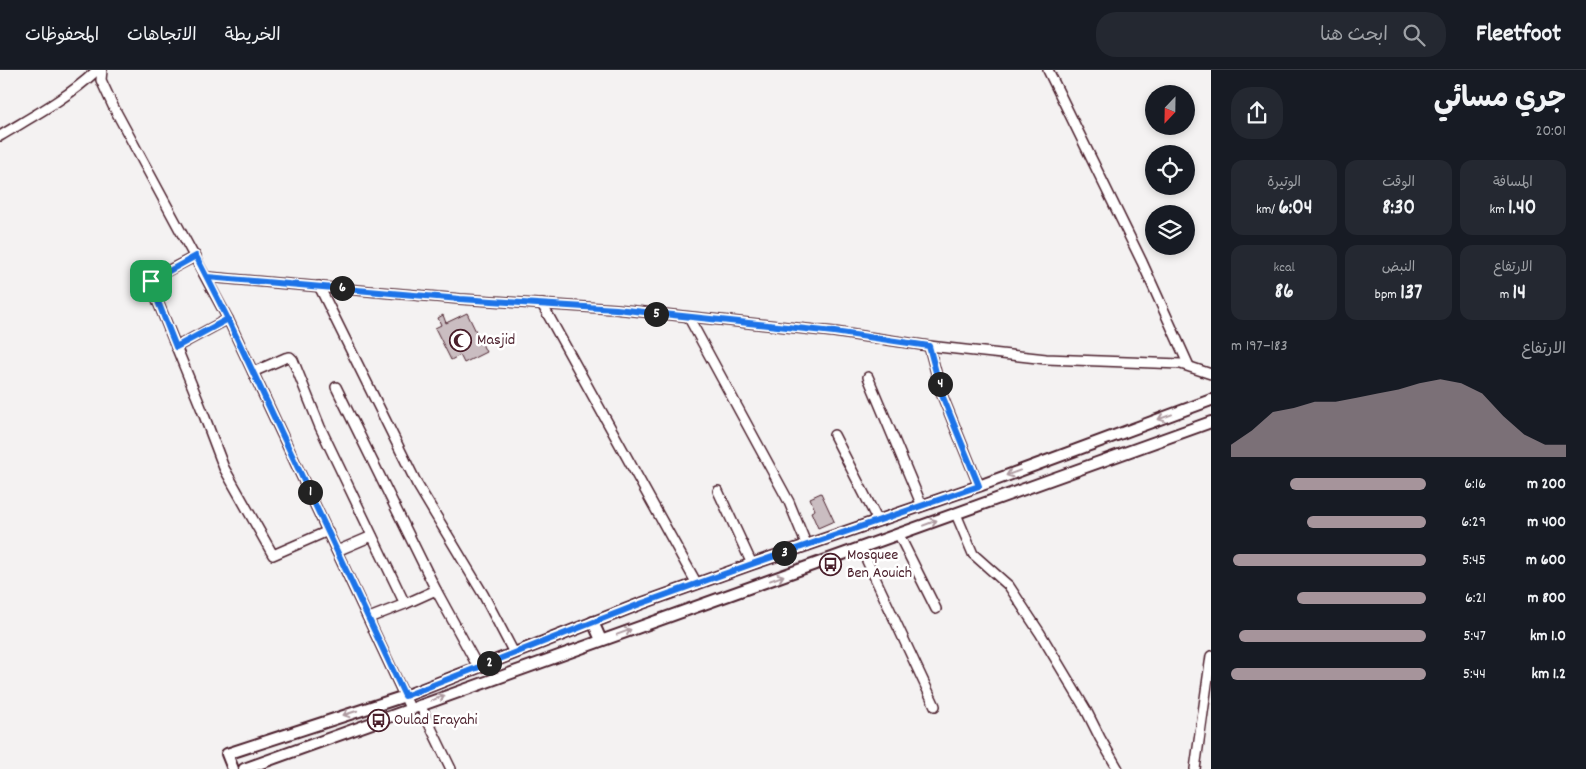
<!DOCTYPE html>
<html lang="ar">
<head>
<meta charset="utf-8">
<style>
  body { margin:0; font-family:Dekko,"Playpen Sans Arabic",sans-serif; background:#242831; color:#f1f3f6; direction:rtl; height:100vh; display:flex; flex-direction:column; font-size:19px; white-space:nowrap }
  * { box-sizing:border-box; margin:0 }
  p { font-size:16px; color:#9ea1a6 }
  .icon { flex:none; width:28px; height:28px; fill:none; stroke:currentColor; stroke-width:2; stroke-linecap:round; stroke-linejoin:round }
  .map { position:relative; flex:1; overflow:hidden; direction:ltr }
  .drawer { display:flex; flex-direction:column; background:#171b24; width:375px }
  .drawer>* { flex:none }
  .needle { width:32px; rotate:202deg }
  .controls { position:absolute; left:1145px; top:15px; display:grid; gap:10px }
  .controls a { display:grid; place-items:center; width:50px; height:50px; border-radius:50%; background:#171b24; box-shadow:0 2px 8px #0003; font-size:25px }
  .pin { position:absolute; display:grid; place-items:center; width:42px; height:42px; color:#fff; margin:-21px; border-radius:10px; box-shadow:0 2px 8px #0006 }
  .km { position:absolute; width:25px; height:25px; margin:-12px; border-radius:50%; background:#222; color:#fff; font-size:14px; line-height:25px; text-align:center }
  .round { display:grid; place-items:center; flex:none; width:52px; height:52px; border-radius:20px; background:#242831 }
  .summary { display:flex; align-items:center; justify-content:space-between; height:85px; padding:0 20px }
  h1 { font-size:28px; font-weight:700; line-height:38px }
  .metrics { display:grid; grid-template-columns:repeat(3,1fr); gap:8px; height:85px; padding:5px 20px }
  .metrics div { display:grid; align-content:center; border-radius:12px; background:#242831; text-align:center }
  .metrics b { font-size:21px; font-weight:700 }
  .metrics small { font-size:14px; font-weight:400 }
  .metrics p { font-size:14px }
  .chart { height:140px; padding:10px 20px }
  .chart p { display:flex; justify-content:space-between }
  .chart svg { width:100%; height:90px; margin-top:5px; fill:#a6949b; opacity:.7 }
  ul { padding:0 20px; list-style:none; font-size:16px }
  li { display:grid; grid-template-columns:80px 60px 1fr; align-items:center; height:38px }
  li i { height:12px; border-radius:6px; background:#a6949b }
  header { display:flex; align-items:center; gap:30px; box-sizing:border-box; height:70px; padding:0 25px; background:#171b24; border-bottom:1px solid #363941 }
  header strong { font-size:24px }
  nav { display:flex; gap:28px; margin-inline-start:auto; font-size:18px }
  .search { width:350px; height:45px; background:#242831; display:flex; align-items:center; gap:12px; box-sizing:border-box; padding:0 18px; border-radius:20px; color:#9ea1a6; font-size:19px }
  main { display:flex; flex:1; min-height:0 }
  .map>svg:first-child { display:block }
  .building { fill:#cabdc1; stroke:#4a1f2b }
  .lines { fill:none; stroke-linecap:round; stroke-linejoin:round }
  .minor-casing { stroke:#4a1f2b; stroke-width:12 }
  .tertiary-casing { stroke:#4a1f2b; stroke-width:14 }
  .minor { stroke:#fff; stroke-width:9 }
  .tertiary { stroke:#fff; stroke-width:10 }
  .oneway { stroke:#ae9aa0 }
  .route-casing { stroke:#fff; stroke-width:10 }
  .route { stroke:#1a73e8; stroke-width:6 }
  .labels { text-anchor:middle; dominant-baseline:central; stroke-width:5; stroke-linejoin:round; paint-order:stroke }
  .poi-label { font-size:16px; fill:#4a1f2b; stroke:#fff; text-anchor:start }
</style>
</head>
<body>
<header>
<strong>Fleetfoot</strong>
<div class="search"><svg class="icon" aria-label="search" viewBox="0 0 24 24"><circle cx="10" cy="10" r="6"/><path d="M15 15l6 6"/></svg>ابحث هنا</div>
<nav><a>الخريطة</a><a>الاتجاهات</a><a>المحفوظات</a></nav>
</header>
<main>
<section class="drawer">
<div class="summary"><div><h1>جري مسائي</h1><p>20:01</p></div><a class="round"><svg class="icon" aria-label="share" viewBox="0 0 24 24"><path d="M12 15V3M7 8l5-5 5 5M5 13v7h14v-7"/></svg></a></div>
<div class="metrics">
<div><p>المسافة</p><b>1.40<small> km</small></b></div>
<div><p>الوقت</p><b>8:30</b></div>
<div><p>الوتيرة</p><b>6:04<small> /km</small></b></div>
</div>
<div class="metrics">
<div><p>الارتفاع</p><b>14<small> m</small></b></div>
<div><p>النبض</p><b>137<small> bpm</small></b></div>
<div><p>kcal</p><b>86</b></div>
</div>
<div class="chart"><p><span>الارتفاع</span>183–197 m</p>
<svg viewBox="0 0 160 44" preserveAspectRatio="none"><path d="M0 44V38L10 31L20 22L30 20L40 17L50 17L60 15L70 13L80 11L90 8L100 6L110 8L120 13L130 24L140 33L150 38L160 38V44z"/></svg>
</div>
<ul>
<li><b>200 m</b>6:16<i style="width:70%"></i></li>
<li><b>400 m</b>6:29<i style="width:61%"></i></li>
<li><b>600 m</b>5:45<i style="width:99%"></i></li>
<li><b>800 m</b>6:21<i style="width:66%"></i></li>
<li><b>1.0 km</b>5:47<i style="width:96%"></i></li>
<li><b>1.2 km</b>5:44<i style="width:100%"></i></li>
</ul>
</section>
<div class="map">
<svg width="1211" height="699" viewBox="0 0 1211 699">
  <rect width="100%" height="100%" fill="#f4f2f2"/>
  <filter id="ink" filterUnits="userSpaceOnUse"><feTurbulence type="fractalNoise" baseFrequency=".02" numOctaves="2"/><feDisplacementMap in="SourceGraphic" scale="10" xChannelSelector="R" yChannelSelector="G"/><feConvolveMatrix kernelMatrix="1 2 1 2 8 2 1 2 1" color-interpolation-filters="sRGB"/></filter>
  <g filter="url(#ink)">
    <g class="building">
      <polygon points="467,243 486,282 464,293 460,285 451,290 435,258 441,255 438,248 443,245 446,253"/>
      <polygon points="821,423 834,451 818,458 811,442 815,440 810,428"/>
    </g>
    <g class="lines">
      <defs>
        <g id="minor">
          <polyline points="102,0 101,10 113,36 228,249 410,638"/>
          <polyline points="1048,0 1142,192 1189,296"/>
          <path d="M0 66C33 46 66 29 95 2"/>
          <polyline points="196,186 154,208 151,211 151,215 202,340 224,398 273,485 328,461"/>
          <polyline points="207,207 460,229 616,239 834,262 929,276 1046,289 1181,294 1211,304"/>
          <polyline points="319,216 417,414 483,524 514,583"/>
          <polyline points="542,234 697,514"/>
          <polyline points="689,248 789,432 807,476"/>
          <polyline points="929,276 942,325 979,416"/>
          <polyline points="176,277 228,249"/>
          <polyline points="253,302 285,288 290,287 293,290 320,357 405,534"/>
          <polyline points="868,307 922,436"/>
          <polyline points="336,317 436,520"/>
          <polyline points="834,365 878,451"/>
          <polyline points="718,421 752,494"/>
          <polyline points="956,444 973,484 1009,516 1040,563 1086,640 1100,668 1118,699"/>
          <polyline points="899,465 936,539"/>
          <polyline points="861,478 935,636"/>
          <polyline points="337,481 372,466"/>
          <polyline points="369,548 405,534 436,520 478,597"/>
          <polyline points="420,635 451,699"/>
          <polyline points="1195,699 1211,586"/>
        </g>
        <g id="tertiary">
          <polyline points="593,552 601,570"/>
          <polyline points="233,699 227,684 405,626 640,534 752,494 979,416 1211,330"/>
          <polyline points="244,699 1211,352"/>
        </g>
      </defs>
      <use href="#minor" class="minor-casing"/>
      <use href="#tertiary" class="tertiary-casing"/>
      <use href="#minor" class="minor"/>
      <use href="#tertiary" class="tertiary"/>
    </g>
    <defs><path id="oneway-shaft" d="M-6 0H5M1.5-3L5.5 0L1.5 3" fill="none" stroke-width="1.6" stroke-linecap="round" stroke-linejoin="round" transform="scale(1.25)"/></defs>
    <g class="oneway">
      <use href="#oneway-shaft" transform="translate(1165 347) rotate(160)"/>
      <use href="#oneway-shaft" transform="translate(1013 403) rotate(160)"/>
      <use href="#oneway-shaft" transform="translate(930 453) rotate(-21)"/>
      <use href="#oneway-shaft" transform="translate(777 508) rotate(-20)"/>
      <use href="#oneway-shaft" transform="translate(624 562) rotate(-20)"/>
      <use href="#oneway-shaft" transform="translate(438 628) rotate(-20)"/>
      <use href="#oneway-shaft" transform="translate(350 643) rotate(162)"/>
    </g>
  </g>
  <g class="lines" filter="url(#ink)">
    <defs>
      <polyline id="route" points="151,211 196,186 228,249 405,626 640,534 752,494 979,416 942,325 929,276 834,262 616,239 460,229 207,207 228,249 176,277 151,214 151,211"/>
    </defs>
    <use href="#route" class="route-casing"/>
    <use href="#route" class="route"/>
  </g>
  <defs>
    <symbol id="mosque-ring" viewBox="-11 -11 22 22"><circle r="9.5" fill="#fff" stroke="#4a1f2b" stroke-width="1.5"/><path d="M3.5-4.9A6 6 0 1 0 3.5 4.9A5 5 0 1 1 3.5-4.9Z" fill="#4a1f2b"/></symbol>
    <symbol id="bus-ring" viewBox="-11 -11 22 22"><circle r="9.5" fill="#fff" stroke="#4a1f2b" stroke-width="1.5"/><path d="M-5-6H5V4H4V6H2V4H-2V6H-4V4H-5ZM-3.5-4V0h7V-4ZM-3.5 1.2v1.5H-2V1.2ZM2 1.2v1.5H3.5V1.2Z" fill="#4a1f2b"/></symbol>
  </defs>
  <g fill-rule="evenodd">
    <use href="#mosque-ring" x="448" y="258" width="25" height="25"/>
    <use href="#bus-ring" x="818" y="482" width="25" height="25"/>
    <use href="#bus-ring" x="366" y="638" width="25" height="25"/>
  </g>
  <g class="labels">
    <g class="poi-label">
      <text x="477" y="270">Masjid</text>
      <text x="847" y="485">Mosquee<tspan x="847" dy="18">Ben Aouich</tspan></text>
      <text x="394" y="650">Oulad Erayahi</text>
    </g>
  </g>
</svg>
<div class="controls">
<a><svg class="needle" viewBox="-14 -14 28 28"><path d="M0-13l5 13h-10z" fill="#e53935"/><path d="M0 13l5-13h-10z" fill="#9ea1a6"/></svg></a>
<a><svg class="icon" aria-label="locate" viewBox="0 0 24 24"><circle cx="12" cy="12" r="6"/><path d="M12 2v4M12 18v4M2 12h4M18 12h4"/></svg></a>
<a><svg class="icon" aria-label="layers" viewBox="0 0 24 24"><path d="M12 4l9 5-9 5-9-5zM3 14l9 5 9-5"/></svg></a>
</div>
<div class="pin" style="left:151px;top:211px;background:#1e9e55"><svg class="icon" aria-label="arrive" viewBox="0 0 24 24"><path d="M6 21V4h12l-3 4 3 4H6"/></svg></div>
<b class="km" style="left:310px;top:422px">1</b>
<b class="km" style="left:489px;top:593px">2</b>
<b class="km" style="left:784px;top:483px">3</b>
<b class="km" style="left:940px;top:314px">4</b>
<b class="km" style="left:656px;top:244px">5</b>
<b class="km" style="left:342px;top:218px">6</b>
</div>
</main>
</body>
</html>
